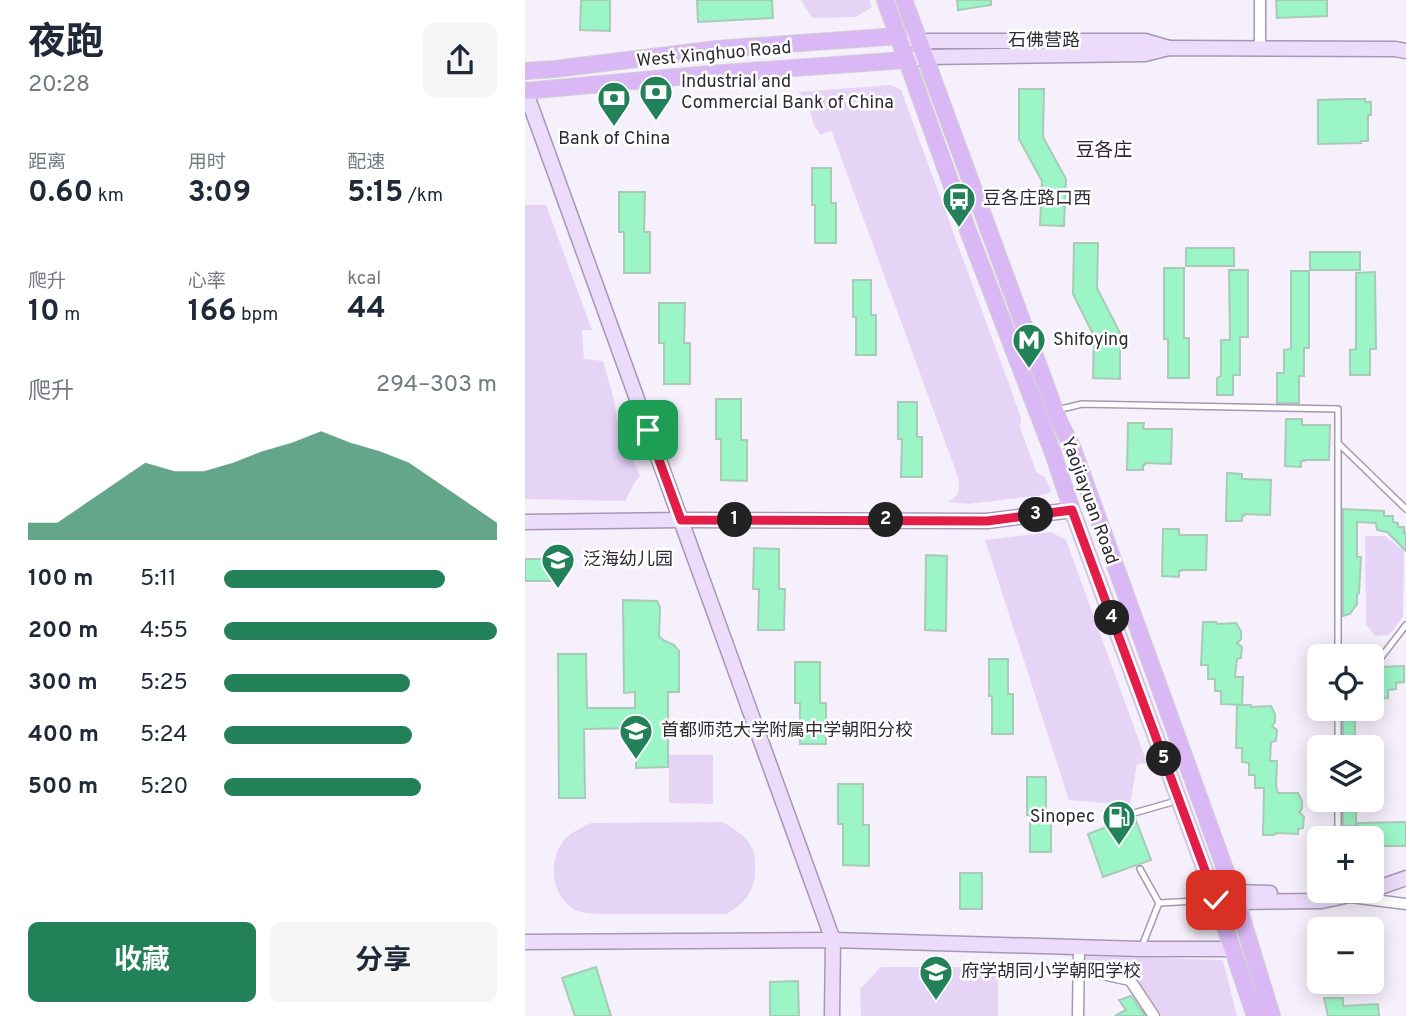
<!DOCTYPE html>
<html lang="zh">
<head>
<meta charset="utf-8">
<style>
  body { margin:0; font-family:Overpass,"Noto Sans SC",sans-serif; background:#f6f6f7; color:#1f2937; height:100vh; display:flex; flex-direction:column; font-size:26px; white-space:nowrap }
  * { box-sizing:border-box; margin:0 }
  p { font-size:23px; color:#747a83 }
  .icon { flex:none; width:38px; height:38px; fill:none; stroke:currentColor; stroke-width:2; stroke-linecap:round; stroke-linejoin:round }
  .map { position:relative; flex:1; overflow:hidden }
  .panel { display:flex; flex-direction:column; background:#fff; width:525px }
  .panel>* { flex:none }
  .buttons { position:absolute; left:782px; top:644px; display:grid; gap:14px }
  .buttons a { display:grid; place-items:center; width:77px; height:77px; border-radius:10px; background:#fff; box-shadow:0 4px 18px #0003; font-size:35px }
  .pin { position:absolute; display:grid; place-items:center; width:60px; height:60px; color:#fff; margin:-30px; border-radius:14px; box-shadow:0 4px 10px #0006 }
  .km { position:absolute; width:35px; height:35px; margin:-18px; border-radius:50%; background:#222; color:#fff; font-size:19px; line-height:35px; text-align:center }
  .round { display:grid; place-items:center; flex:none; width:74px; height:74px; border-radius:10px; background:#f6f6f7 }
  .overview { display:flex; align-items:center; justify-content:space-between; height:119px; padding:0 28px }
  h1 { font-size:38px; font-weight:700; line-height:52px }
  .figures { display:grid; grid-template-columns:repeat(3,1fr); gap:10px; height:119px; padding:7px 28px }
  .figures div { display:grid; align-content:center }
  .figures b { font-size:30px; font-weight:700 }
  .figures small { font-size:19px; font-weight:400 }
  .figures p { font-size:19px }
  .chart { height:196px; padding:14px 28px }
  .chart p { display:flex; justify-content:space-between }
  .chart svg { width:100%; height:126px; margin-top:7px; fill:#228158; opacity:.7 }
  .primary-button { display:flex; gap:14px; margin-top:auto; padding:14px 28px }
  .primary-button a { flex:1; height:80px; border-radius:10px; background:#228158; color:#fff; font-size:28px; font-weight:700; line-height:80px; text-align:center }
  .primary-button a+a { background:#f6f6f7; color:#1f2937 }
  ul { padding:0 28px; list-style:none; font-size:23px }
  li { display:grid; grid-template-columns:112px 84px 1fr; align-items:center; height:52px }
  li i { height:18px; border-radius:9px; background:#228158 }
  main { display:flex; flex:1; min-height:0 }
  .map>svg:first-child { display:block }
  .green { fill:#e6d4f7 }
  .building { fill:#9cf5c6; stroke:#aacab8; stroke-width:2 }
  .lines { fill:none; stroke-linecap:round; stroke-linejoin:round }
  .lane-casing { stroke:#a698b4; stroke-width:8 }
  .street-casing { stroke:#a698b4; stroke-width:13 }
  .secondary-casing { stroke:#a698b4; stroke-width:17 }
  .primary-casing { stroke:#d1d0d2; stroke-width:18 }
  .lane { stroke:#fff; stroke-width:5 }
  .street { stroke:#fff; stroke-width:10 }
  .secondary { stroke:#ecdbfa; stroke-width:14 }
  .primary { stroke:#dab7f5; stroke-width:16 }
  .route-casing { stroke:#fff; stroke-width:14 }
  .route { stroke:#e11d48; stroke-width:9 }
  .labels { text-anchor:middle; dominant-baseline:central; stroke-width:5; stroke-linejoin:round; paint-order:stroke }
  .street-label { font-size:18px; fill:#2f2934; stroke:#fff }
  .poi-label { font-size:18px; fill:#2f2934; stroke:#fff; text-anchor:start }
  .neighbourhood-label { font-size:19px; fill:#2f233a; stroke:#fff }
</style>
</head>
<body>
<main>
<section class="panel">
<div class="overview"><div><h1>夜跑</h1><p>20:28</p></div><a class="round"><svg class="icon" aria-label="share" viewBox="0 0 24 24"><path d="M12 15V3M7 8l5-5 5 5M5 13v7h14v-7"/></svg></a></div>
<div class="figures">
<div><p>距离</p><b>0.60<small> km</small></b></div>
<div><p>用时</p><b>3:09</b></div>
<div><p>配速</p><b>5:15<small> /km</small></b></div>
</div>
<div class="figures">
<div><p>爬升</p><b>10<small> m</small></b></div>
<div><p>心率</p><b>166<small> bpm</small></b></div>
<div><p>kcal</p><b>44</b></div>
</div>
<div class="chart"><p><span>爬升</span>294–303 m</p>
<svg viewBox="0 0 160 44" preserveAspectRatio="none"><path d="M0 44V38L10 38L20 31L30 24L40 17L50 20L60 20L70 17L80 13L90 10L100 6L110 10L120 13L130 17L140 24L150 31L160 38V44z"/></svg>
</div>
<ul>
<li><b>100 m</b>5:11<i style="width:81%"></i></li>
<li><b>200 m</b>4:55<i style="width:100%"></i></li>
<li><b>300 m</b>5:25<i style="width:68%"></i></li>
<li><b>400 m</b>5:24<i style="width:69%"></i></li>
<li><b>500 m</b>5:20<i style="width:72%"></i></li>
</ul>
<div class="primary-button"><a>收藏</a><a>分享</a></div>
</section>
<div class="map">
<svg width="881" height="1016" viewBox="0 0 881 1016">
  <rect width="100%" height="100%" fill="#f6f0fc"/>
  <g class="green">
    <polygon points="276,0 344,0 347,7 331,17 287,18"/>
    <polygon points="366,85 376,90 496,417 495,428 512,473 520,477 526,491 519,495 443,504 424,502 433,494 434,480 306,130 296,135 289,126 282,100 273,92"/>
    <polygon points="0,205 21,205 67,330 57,330 59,359 78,361 89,400 93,426 115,476 110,482 100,501 0,499"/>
    <polygon points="526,532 541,540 622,763 612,764 605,805 544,800 460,540"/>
    <polygon points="840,536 860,536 879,551 878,617 864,635 850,636 841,624"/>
    <polygon points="144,755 188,755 188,804 144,803"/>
    <path d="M198 822C209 829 222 836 227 848 230 852 230 860 230 865 231 890 222 901 202 914H71C64 913 56 913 50 910 25 896 22 856 42 837 49 831 58 827 66 823Z"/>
    <polygon points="560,956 698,960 712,1016 637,1016 606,971 561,963"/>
    <polygon points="356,967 473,967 473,1016 336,1016 335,989"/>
  </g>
  <g class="building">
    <polygon points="56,0 85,0 85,31 55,30"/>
    <polygon points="172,0 247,0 248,18 173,22"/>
    <polygon points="432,0 466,0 466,5 433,10"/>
    <polygon points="751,0 802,0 802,16 752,18"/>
    <polygon points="494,89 519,89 518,137 541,179 539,226 515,225 517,181 494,139"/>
    <polygon points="824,99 840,99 840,102 846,102 846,115 843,115 843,141 836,141 836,143 793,144 793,100"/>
    <polygon points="287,168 306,168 306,203 311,203 311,243 290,243 290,205 287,205"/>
    <polygon points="94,192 120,192 119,232 125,232 125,273 99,273 99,232 94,232"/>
    <polygon points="549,243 573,243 572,288 595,333 595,379 568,378 569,336 548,294"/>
    <rect x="661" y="248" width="48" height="18"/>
    <rect x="785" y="252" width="50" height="18"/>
    <polygon points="639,268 659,268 659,338 664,338 664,378 643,378 643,339 639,339"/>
    <polygon points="704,270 723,270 723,337 715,337 715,375 708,375 708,395 692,395 692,378 696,376 696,340 705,340"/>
    <polygon points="766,271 784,271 784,348 779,348 779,376 774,376 774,403 752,403 752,373 759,373 759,350 766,349"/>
    <polygon points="850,272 851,349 845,349 845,375 825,375 825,350 831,349 831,273"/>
    <polygon points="328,280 346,280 346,315 351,315 351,355 331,355 331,317 328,317"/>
    <polygon points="134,303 160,303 159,343 165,343 165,384 139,384 139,343 134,343"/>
    <polygon points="191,399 216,399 216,440 222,440 222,481 196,480 196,439 191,439"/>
    <polygon points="373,402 392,402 392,437 397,437 397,477 376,477 377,439 373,439"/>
    <polygon points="761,419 777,419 777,425 805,425 804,460 779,460 779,461 776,461 776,467 760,466"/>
    <polygon points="603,423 619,423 618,429 647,429 646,464 620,463 620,465 618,465 618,470 602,470"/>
    <polygon points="702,473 717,474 717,479 719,479 746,480 745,515 719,514 719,516 717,516 717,521 701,521"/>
    <polygon points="818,509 859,511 859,516 868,516 868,522 873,523 873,527 879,527 879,533 881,532 881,551 862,532 852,530 851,523 832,522 832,557 836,557 834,593 832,595 832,604 825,614 818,616"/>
    <polygon points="638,529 654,529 654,535 682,535 681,570 656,570 656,571 654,571 654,577 637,576"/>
    <polygon points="229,548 254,549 254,589 260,589 259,630 233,630 234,589 228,589"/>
    <polygon points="401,555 422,556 421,631 400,630"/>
    <rect x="0" y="559" width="29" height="22"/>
    <polygon points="98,600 132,601 135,607 134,636 138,640 149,645 154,651 154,692 143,692 143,767 111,768 111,728 59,729 60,798 34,798 33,654 61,654 62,708 110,708 110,692 99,693"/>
    <polygon points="678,622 691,622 692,624 711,623 716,631 716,639 712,643 717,647 716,658 712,659 710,677 718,677 717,705 696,704 696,691 690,691 690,679 683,679 683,665 676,665"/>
    <polygon points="464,659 483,659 483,694 488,694 488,734 467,734 467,696 464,696"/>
    <polygon points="270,662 295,662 295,703 301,703 301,744 275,744 275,703 270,703"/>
    <polygon points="879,666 879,682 871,683 871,689 863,690 863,698 847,699 847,676 852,675 852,671 855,667"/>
    <polygon points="712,705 726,705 726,707 746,706 750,714 750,722 747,726 752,730 751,741 746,742 745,761 752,761 751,786 753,793 773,793 777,801 777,809 774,812 779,817 778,828 773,829 773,834 751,833 749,835 738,835 739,788 730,788 730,775 724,775 724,763 717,762 717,748 711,748"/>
    <rect x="818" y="720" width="12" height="27"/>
    <polygon points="502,777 521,777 521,812 526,812 526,852 505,852 505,815 502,815"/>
    <polygon points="313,784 338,784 338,825 344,825 344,866 318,865 318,824 313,824"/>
    <rect x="818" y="800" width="13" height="26"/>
    <polygon points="610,818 626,860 578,877 563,834 594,822"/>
    <polygon points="881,822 881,846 847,846 847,838 833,838 833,823"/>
    <rect x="435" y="873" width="22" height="36"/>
    <polygon points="71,967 86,1016 50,1016 37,978"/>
    <polygon points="273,981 274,1016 245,1016 245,982"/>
    <polygon points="606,996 620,1016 590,1016 601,1010 594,1000"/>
    <polygon points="799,998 818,998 818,1006 853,1004 854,1016 803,1016"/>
  </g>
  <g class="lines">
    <defs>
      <g id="lane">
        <polyline points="532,410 557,404 813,409 813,656"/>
        <polyline points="813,443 881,509"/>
        <polyline points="847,669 881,625"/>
        <polyline points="813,709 813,747"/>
        <polyline points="813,800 813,838"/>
        <polyline points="595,817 651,801"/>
        <polyline points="615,869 634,903 690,900"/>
        <polyline points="617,946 634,903"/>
      </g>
      <g id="street">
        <polyline points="735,0 735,49"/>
        <polyline points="826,897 881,904"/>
        <polyline points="554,969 605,980 629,1016"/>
        <polyline points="553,1016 554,947"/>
      </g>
      <g id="secondary">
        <polyline points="374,36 393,41 620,41 644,48"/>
        <polyline points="381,60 399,57 620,54 644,48 870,49 881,51"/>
        <polyline points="0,90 308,940 307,1016"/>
        <polyline points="0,522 156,520 462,521 547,510"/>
        <polyline points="847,890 881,878"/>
        <polyline points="708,892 745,893"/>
        <polyline points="712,902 797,901 843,891"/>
        <polyline points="0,942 308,940 616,949 707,949"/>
      </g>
      <g id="primary">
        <polyline points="360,0 442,228 528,453 547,510 691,900 730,1016"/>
        <polyline points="379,0 534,421 548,449 712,902 747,1016"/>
        <polyline points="0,71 30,69 192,49 374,36"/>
        <polyline points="0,91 184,74 381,60"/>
      </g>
    </defs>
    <use href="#lane" class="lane-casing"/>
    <use href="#street" class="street-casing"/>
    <use href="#secondary" class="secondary-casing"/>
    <use href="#primary" class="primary-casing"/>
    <use href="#lane" class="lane"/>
    <use href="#street" class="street"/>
    <use href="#secondary" class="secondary"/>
    <use href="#primary" class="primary"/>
  </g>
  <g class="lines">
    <defs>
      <polyline id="route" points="123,430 156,520 462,521 547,510 691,900"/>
    </defs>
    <use href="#route" class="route-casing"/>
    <use href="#route" class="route"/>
  </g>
  <defs>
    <symbol id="bank-pin" viewBox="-11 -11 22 30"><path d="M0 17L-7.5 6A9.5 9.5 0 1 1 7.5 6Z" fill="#228158" stroke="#fff"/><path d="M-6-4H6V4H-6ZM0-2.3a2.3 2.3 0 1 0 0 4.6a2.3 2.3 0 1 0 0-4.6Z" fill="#fff"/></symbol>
    <symbol id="bus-pin" viewBox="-11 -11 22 30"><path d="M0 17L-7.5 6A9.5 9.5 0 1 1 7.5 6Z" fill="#228158" stroke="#fff"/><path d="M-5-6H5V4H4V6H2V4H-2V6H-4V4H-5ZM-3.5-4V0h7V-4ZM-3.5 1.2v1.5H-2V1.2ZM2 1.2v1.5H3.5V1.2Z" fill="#fff"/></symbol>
    <symbol id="metro-pin" viewBox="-11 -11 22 30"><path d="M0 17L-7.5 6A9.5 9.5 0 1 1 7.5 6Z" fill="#228158" stroke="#fff"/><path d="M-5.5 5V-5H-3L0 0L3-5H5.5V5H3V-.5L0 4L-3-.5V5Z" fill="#fff"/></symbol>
    <symbol id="school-pin" viewBox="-11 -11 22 30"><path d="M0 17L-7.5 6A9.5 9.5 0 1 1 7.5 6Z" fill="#228158" stroke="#fff"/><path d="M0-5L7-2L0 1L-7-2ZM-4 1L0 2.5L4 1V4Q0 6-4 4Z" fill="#fff"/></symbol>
    <symbol id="fuel-pin" viewBox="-11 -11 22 30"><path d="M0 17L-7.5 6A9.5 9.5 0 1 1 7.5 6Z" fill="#228158" stroke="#fff"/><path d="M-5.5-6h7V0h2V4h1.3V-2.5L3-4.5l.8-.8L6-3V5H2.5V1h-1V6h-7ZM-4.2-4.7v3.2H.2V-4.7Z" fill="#fff"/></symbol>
  </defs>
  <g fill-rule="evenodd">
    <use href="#bank-pin" x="112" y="73" width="38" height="52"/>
    <use href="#bank-pin" x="70" y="79" width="38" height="52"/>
    <use href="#bus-pin" x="415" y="180" width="38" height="52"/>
    <use href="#metro-pin" x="485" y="321" width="38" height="52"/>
    <use href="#school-pin" x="14" y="541" width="38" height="52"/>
    <use href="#school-pin" x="92" y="712" width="38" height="52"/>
    <use href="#fuel-pin" x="575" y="798" width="38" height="52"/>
    <use href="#school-pin" x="392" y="953" width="38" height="52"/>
  </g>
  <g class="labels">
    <g class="street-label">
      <text x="519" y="41">石佛营路</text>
      <text transform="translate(189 55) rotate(-5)">West Xinghuo Road</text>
      <text transform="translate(564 501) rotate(70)">Yaojiayuan Road</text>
    </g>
    <g class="poi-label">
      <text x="156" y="82">Industrial and<tspan x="156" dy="21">Commercial Bank of China</tspan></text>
      <text x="89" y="139" text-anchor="middle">Bank of China</text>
      <text x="458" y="199">豆各庄路口西</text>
      <text x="528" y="340">Shifoying</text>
      <text x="58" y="560">泛海幼儿园</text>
      <text x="136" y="731">首都师范大学附属中学朝阳分校</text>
      <text x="570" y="817" text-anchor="end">Sinopec</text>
      <text x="436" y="972">府学胡同小学朝阳学校</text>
    </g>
    <g class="neighbourhood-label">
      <text x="579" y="151">豆各庄</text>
    </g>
  </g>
</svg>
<div class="buttons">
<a><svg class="icon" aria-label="locate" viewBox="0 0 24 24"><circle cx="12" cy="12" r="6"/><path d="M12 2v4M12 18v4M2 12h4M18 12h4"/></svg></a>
<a><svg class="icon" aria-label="layers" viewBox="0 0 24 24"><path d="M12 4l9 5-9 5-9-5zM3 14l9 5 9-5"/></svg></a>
<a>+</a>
<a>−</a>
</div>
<div class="pin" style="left:123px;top:430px;background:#1e9e55"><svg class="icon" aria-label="arrive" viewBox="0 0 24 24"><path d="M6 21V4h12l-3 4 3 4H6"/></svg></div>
<div class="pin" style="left:691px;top:900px;background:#d93025"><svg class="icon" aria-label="check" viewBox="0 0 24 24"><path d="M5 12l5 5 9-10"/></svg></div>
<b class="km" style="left:210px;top:520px">1</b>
<b class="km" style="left:361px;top:520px">2</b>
<b class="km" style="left:511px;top:515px">3</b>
<b class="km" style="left:587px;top:618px">4</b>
<b class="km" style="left:639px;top:759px">5</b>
</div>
</main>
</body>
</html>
